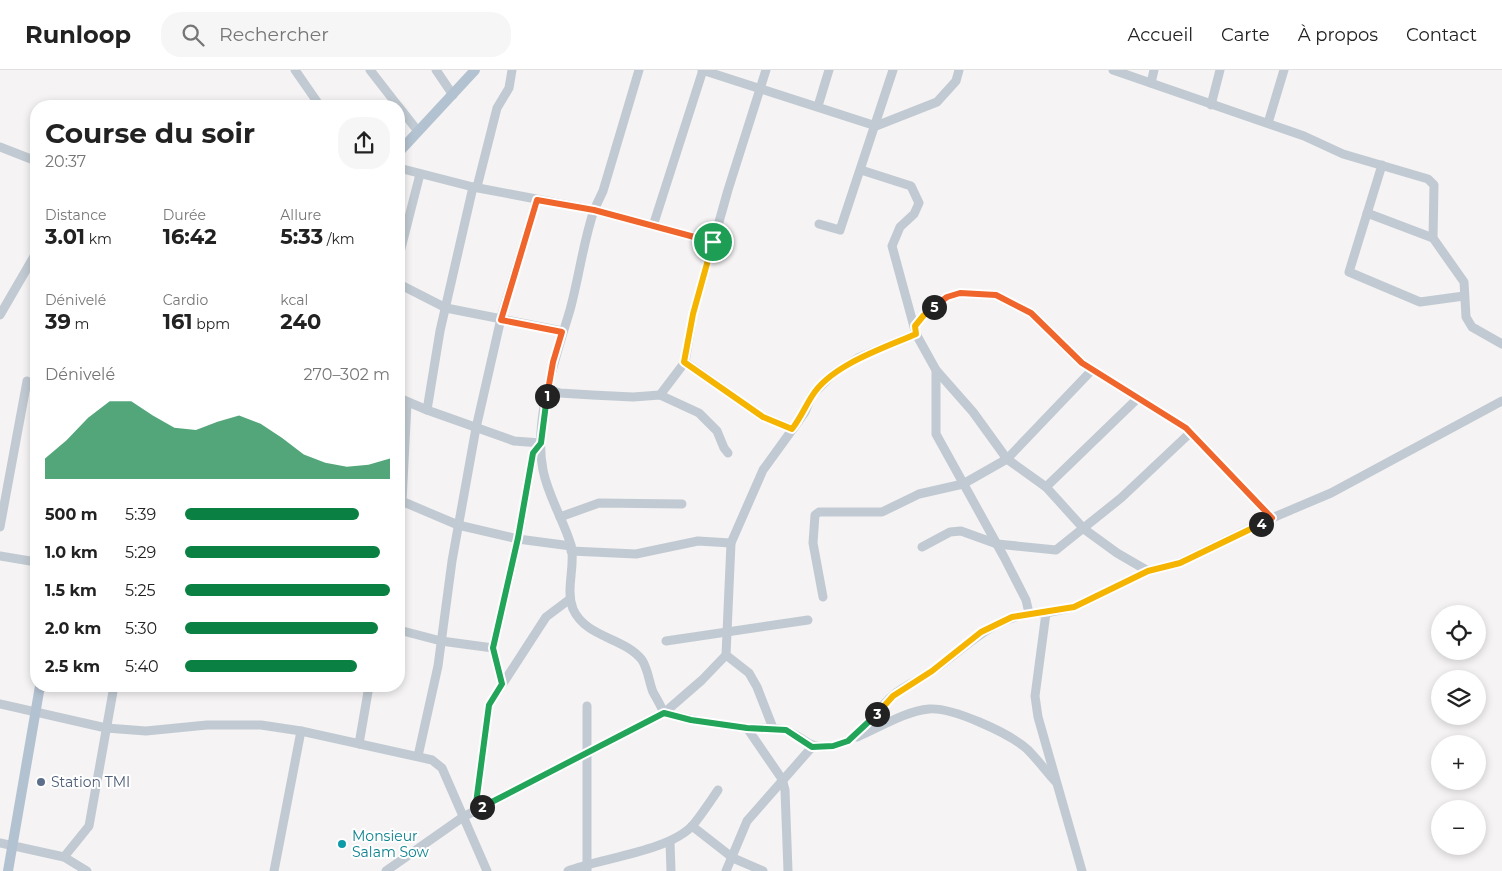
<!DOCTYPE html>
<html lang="fr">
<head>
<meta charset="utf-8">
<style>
  body { margin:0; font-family:Montserrat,sans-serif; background:#f6f6f6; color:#222; height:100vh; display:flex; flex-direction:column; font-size:19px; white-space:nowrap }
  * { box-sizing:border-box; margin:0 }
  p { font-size:16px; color:#767676 }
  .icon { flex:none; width:28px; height:28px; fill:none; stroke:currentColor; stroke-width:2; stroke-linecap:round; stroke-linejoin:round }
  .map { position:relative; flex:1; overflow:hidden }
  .panel { position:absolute; left:30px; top:30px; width:375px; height:592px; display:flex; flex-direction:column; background:#fff; border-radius:20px; box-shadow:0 2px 8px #0003 }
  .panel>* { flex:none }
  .buttons { position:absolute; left:1431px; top:535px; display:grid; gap:10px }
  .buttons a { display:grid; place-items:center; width:55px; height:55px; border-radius:50%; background:#fff; box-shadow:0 2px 8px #0003; font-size:25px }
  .pin { position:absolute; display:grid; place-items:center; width:42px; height:42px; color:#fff; margin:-21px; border:2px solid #fff; border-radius:50%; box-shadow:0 1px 5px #0007 }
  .km { position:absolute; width:25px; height:25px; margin:-12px; border-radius:50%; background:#222; color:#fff; font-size:14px; line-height:25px; text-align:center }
  .round { display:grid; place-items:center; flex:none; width:52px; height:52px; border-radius:20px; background:#f6f6f6 }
  .headline { display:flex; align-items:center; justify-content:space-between; height:85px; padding:0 15px }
  h1 { font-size:28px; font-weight:700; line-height:38px }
  .metrics { display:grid; grid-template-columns:repeat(3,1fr); gap:8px; height:85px; padding:5px 15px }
  .metrics div { display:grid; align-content:center }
  .metrics b { font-size:21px; font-weight:700 }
  .metrics small { font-size:14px; font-weight:400 }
  .metrics p { font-size:14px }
  .chart { height:140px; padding:10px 15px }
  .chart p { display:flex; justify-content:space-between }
  .chart svg { width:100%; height:90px; margin-top:5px; fill:#0b8043; opacity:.7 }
  ul { padding:0 15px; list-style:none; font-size:16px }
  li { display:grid; grid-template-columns:80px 60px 1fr; align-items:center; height:38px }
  li i { height:12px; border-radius:6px; background:#0b8043 }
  header { display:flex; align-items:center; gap:30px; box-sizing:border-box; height:70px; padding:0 25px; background:#fff; border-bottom:1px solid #e0e0e0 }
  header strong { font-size:24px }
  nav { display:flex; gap:28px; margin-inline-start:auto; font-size:18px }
  .search { width:350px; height:45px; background:#f6f6f6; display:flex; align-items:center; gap:12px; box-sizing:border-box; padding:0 18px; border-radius:20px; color:#767676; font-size:19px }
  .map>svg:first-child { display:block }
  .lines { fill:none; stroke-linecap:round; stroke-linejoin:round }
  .minor { stroke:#c1cad2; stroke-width:9 }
  .major { stroke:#b3c2d1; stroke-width:10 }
  .split-1-casing { stroke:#fff; stroke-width:10 }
  .split-2-casing { stroke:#fff; stroke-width:10 }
  .split-3-casing { stroke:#fff; stroke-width:10 }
  .split-4-casing { stroke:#fff; stroke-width:10 }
  .split-5-casing { stroke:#fff; stroke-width:10 }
  .split-6-casing { stroke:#fff; stroke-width:10 }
  .split-1 { stroke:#f0652b; stroke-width:6 }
  .split-2 { stroke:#22a559; stroke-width:6 }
  .split-3 { stroke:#22a559; stroke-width:6 }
  .split-4 { stroke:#f5b400; stroke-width:6 }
  .split-5 { stroke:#f0652b; stroke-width:6 }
  .split-6 { stroke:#f5b400; stroke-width:6 }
  .service-dot { fill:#5c6f8a; stroke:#fff; stroke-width:2 }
  .culture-dot { fill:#0f9aa8; stroke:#fff; stroke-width:2 }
  .labels { text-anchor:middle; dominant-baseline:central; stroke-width:4; stroke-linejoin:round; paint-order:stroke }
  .service-label { font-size:14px; fill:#4e5e75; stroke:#fff; text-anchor:start }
  .culture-label { font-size:14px; fill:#0d838f; stroke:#fff; text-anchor:start }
</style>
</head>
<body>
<header>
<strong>Runloop</strong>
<div class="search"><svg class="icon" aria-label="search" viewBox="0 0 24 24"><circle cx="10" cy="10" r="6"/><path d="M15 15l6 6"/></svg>Rechercher</div>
<nav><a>Accueil</a><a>Carte</a><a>À propos</a><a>Contact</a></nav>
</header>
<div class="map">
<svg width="1502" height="801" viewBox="0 0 1502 801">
  <rect width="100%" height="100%" fill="#f5f3f3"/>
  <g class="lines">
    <g class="minor">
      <polyline points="295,0 320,36"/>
      <polyline points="370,0 398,36"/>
      <polyline points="436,0 453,25"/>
      <polyline points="639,0 603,121 594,140 713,172"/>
      <polyline points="702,0 876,56 937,32 956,11 959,0"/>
      <polyline points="1113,0 1304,66 1343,84 1428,109 1434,115 1433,168 1464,212 1466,247 1472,257 1502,274"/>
      <polyline points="1151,13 1154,0"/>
      <polyline points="1211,35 1220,0"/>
      <polyline points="818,36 829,0"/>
      <polyline points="399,37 417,60"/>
      <polyline points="1268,53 1284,0"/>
      <polyline points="0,77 36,91"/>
      <polyline points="1382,95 1349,202 1420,232 1464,226"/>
      <path d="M399 98 473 117 594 140C583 173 579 207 570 240 556 287 533 350 543 400 548 426 563 449 571 475 576 495 565 519 573 539 586 568 624 567 642 590 648 599 649 612 653 622 657 629 661 636 664 643 691 650 719 655 746 658 759 659 771 657 784 660 806 666 805 680 832 676 860 672 873 643 892 626 903 616 919 610 931 602 970 575 995 542 1046 543"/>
      <polyline points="861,100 911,116 919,133 914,144 900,157 892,176 916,264 936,300 936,364 1004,487 1026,530 1029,543"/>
      <polyline points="473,117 440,261 427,340 514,371 541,373"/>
      <polyline points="477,117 497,38 509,18 512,0"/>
      <polyline points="1367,143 1433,168"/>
      <polyline points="819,154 840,160 893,0"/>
      <polyline points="653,156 703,0"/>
      <polyline points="399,186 420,104"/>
      <polyline points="399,214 446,238 562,261"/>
      <polyline points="0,245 36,183"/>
      <polyline points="915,256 924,245 947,227 960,223 996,225 1031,243 1082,293 1186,358 1272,448"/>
      <polyline points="685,292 763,347 793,359"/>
      <polyline points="936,300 973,342 1007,389 1046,417 1084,459 1117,483 1148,501"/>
      <polyline points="547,320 560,323 592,325 633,327 660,325 699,343 717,361 724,378 728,383"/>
      <polyline points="660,325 685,292 693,244 728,120 766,0"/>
      <polyline points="399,328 427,340"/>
      <polyline points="1046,417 1138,328"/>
      <polyline points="399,430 458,455 518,469 571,476"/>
      <polyline points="399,446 402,431 407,333"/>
      <polyline points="560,447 599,433 682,434"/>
      <polyline points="0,457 27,311"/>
      <polyline points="922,477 950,462 961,461 997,474 1056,480 1121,428 1190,363"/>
      <polyline points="571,481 636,484 698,471 731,473"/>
      <polyline points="0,486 36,492"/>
      <polyline points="823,527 813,473 815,445 819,442 882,442 919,424 963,414 1007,389 1092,300"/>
      <polyline points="399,560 441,571 493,578"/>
      <polyline points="666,571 808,550"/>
      <polyline points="726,585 749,603 757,617 773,658"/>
      <polyline points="502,614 493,578 518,469 533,383 541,373"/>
      <polyline points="0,634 106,658 146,661 207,655 261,655 301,661 432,690 442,698 487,801"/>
      <polyline points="747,658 782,709 785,720 788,801"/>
      <path d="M857 667C879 658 905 641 929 639 952 637 1009 663 1027 679 1037 689 1046 701 1055 711"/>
      <polyline points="359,674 369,616"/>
      <polyline points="418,686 438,596 452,491 476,358 502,244 537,130"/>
      <polyline points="475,741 489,635 546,547 570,529"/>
      <polyline points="692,756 733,788 763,801"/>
      <polyline points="670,772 671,801"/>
      <polyline points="0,773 64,787 87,801"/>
      <polyline points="64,787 89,756 114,616"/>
      <polyline points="274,801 301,661"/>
      <polyline points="386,801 463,747 664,643 702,610 726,585 731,473 763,400 805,342 812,325 834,303 858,288 916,264"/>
      <path d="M568 801C602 788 670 781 693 755 702 744 710 732 718 720"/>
      <polyline points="587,801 587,636"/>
      <polyline points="726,801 747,751 812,677"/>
      <polyline points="1082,801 1038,647 1035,626 1046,543 1074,537 1148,501 1179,493 1272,448 1331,423 1502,331"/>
    </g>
    <g class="major">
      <polyline points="399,82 475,0"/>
      <polyline points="8,801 40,616"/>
    </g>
  </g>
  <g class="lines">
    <defs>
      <polyline id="split-1" points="547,326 553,292 562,262 501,250 537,130 594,140 713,172"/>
      <polyline id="split-2" points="482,737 475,741 489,635 502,614 493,578 518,468 533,383 541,373 547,326"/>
      <polyline id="split-3" points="482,737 664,643 691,650 747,658 786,660 812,677 833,676 848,671 877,644"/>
      <polyline id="split-4" points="877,644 893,626 932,601 981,562 1012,547 1074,537 1148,501 1180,493 1261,454"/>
      <polyline id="split-5" points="934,237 947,227 960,223 996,225 1031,243 1082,293 1186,358 1272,448 1261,454"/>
      <path id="split-6" d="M713 172 693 244 684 292 763 347 792 359C800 349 805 337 812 326 831 295 884 278 916 264L915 256 924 245 934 237"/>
    </defs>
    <use href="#split-1" class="split-1-casing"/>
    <use href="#split-2" class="split-2-casing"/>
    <use href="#split-3" class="split-3-casing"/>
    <use href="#split-4" class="split-4-casing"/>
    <use href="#split-5" class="split-5-casing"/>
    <use href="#split-6" class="split-6-casing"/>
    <use href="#split-1" class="split-1"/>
    <use href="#split-2" class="split-2"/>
    <use href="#split-3" class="split-3"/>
    <use href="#split-4" class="split-4"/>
    <use href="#split-5" class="split-5"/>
    <use href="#split-6" class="split-6"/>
  </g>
  <circle class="service-dot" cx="41" cy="712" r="5"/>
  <circle class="culture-dot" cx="342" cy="774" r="5"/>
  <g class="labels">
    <g class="service-label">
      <text x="51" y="712">Station TMI</text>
    </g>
    <g class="culture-label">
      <text x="352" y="766">Monsieur<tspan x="352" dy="16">Salam Sow</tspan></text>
    </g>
  </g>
</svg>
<div class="buttons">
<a><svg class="icon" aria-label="locate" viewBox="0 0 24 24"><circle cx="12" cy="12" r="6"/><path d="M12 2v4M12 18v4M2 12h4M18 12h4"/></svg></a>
<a><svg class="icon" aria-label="layers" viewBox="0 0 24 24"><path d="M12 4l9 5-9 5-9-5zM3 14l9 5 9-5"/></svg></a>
<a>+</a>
<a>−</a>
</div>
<div class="pin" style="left:713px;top:172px;background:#1e9e55"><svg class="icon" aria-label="arrive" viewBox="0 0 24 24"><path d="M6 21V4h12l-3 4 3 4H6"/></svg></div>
<b class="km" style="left:547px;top:326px">1</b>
<b class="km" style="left:482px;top:737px">2</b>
<b class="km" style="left:877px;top:644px">3</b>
<b class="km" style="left:1261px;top:454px">4</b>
<b class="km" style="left:934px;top:237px">5</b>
<section class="panel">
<div class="headline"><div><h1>Course du soir</h1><p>20:37</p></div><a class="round"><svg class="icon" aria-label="share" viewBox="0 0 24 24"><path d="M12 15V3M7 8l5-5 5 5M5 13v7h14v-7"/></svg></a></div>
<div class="metrics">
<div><p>Distance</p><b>3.01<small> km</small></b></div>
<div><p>Durée</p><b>16:42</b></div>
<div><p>Allure</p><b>5:33<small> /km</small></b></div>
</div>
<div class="metrics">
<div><p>Dénivelé</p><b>39<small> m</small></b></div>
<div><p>Cardio</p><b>161<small> bpm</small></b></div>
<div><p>kcal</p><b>240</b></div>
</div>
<div class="chart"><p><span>Dénivelé</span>270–302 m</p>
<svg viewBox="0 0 160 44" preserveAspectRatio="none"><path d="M0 44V34L10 25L20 14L30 6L40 6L50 13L60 19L70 20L80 16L90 13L100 17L110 24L120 32L130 36L140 38L150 37L160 34V44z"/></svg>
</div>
<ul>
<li><b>500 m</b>5:39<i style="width:85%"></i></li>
<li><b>1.0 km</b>5:29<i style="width:95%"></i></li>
<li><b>1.5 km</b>5:25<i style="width:100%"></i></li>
<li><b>2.0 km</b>5:30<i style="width:94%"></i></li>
<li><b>2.5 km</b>5:40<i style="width:84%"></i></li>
</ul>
</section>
</div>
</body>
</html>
